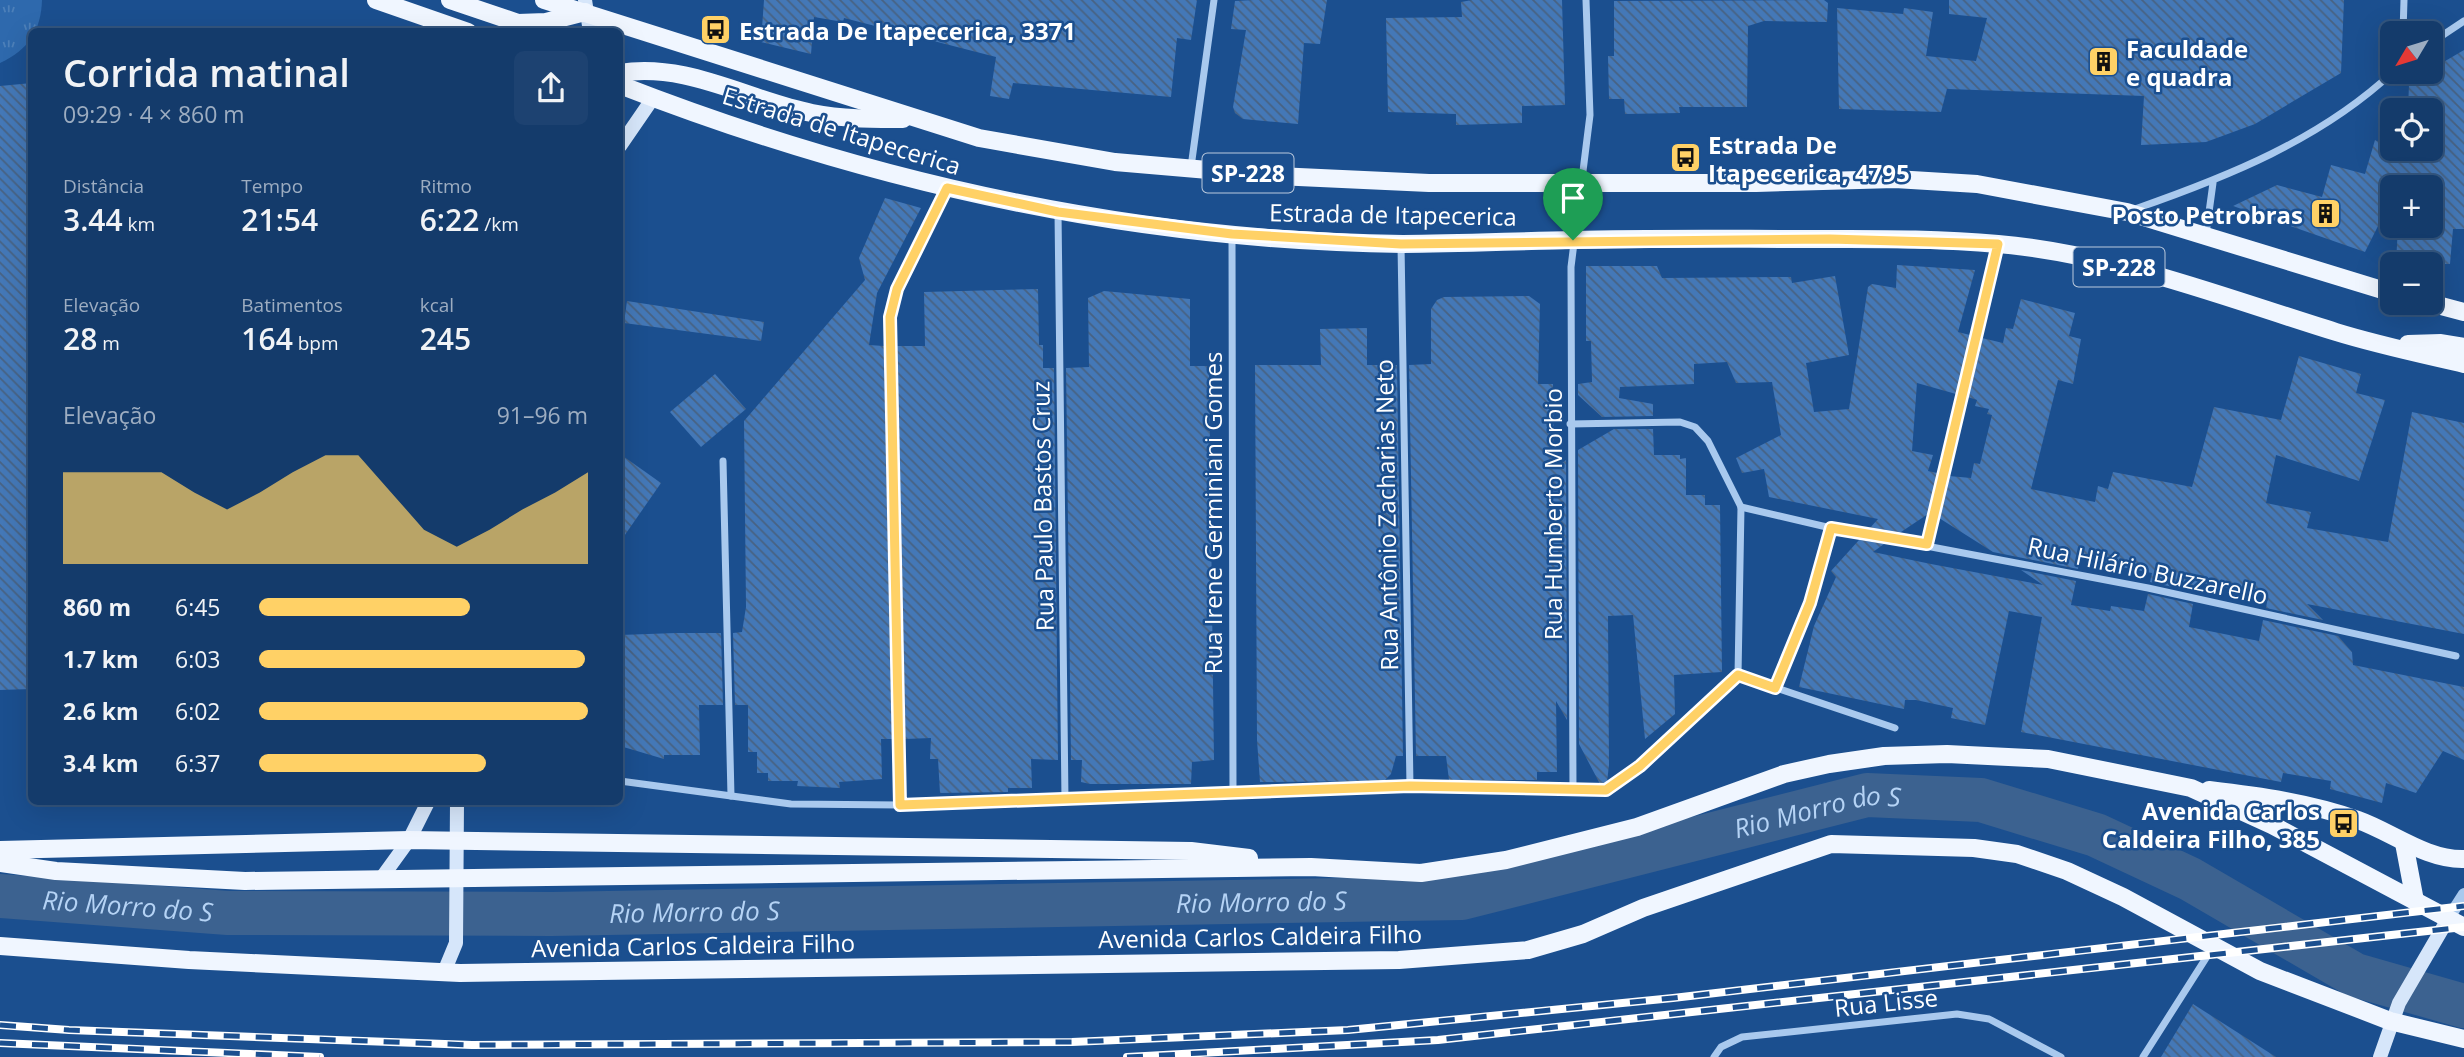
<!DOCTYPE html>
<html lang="pt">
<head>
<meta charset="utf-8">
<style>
  body { margin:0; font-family:"Open Sans",sans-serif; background:#1d4271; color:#f1f3f6; height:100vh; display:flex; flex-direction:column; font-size:26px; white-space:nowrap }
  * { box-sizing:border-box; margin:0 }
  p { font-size:23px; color:#9dadc1 }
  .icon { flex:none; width:38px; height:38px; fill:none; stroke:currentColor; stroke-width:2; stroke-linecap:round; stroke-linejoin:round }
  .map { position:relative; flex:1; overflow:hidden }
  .drawer { position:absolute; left:28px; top:28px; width:595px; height:777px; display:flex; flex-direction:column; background:#143b6b; border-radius:10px; box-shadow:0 7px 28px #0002,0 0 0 2px #33557e }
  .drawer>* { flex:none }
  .needle { width:46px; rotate:232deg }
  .controls { position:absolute; left:2380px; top:21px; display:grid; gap:14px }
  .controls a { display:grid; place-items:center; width:63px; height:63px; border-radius:10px; background:#143b6b; box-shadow:0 7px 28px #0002,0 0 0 2px #33557e; font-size:35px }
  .pin { position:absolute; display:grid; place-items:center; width:60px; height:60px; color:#fff; margin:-72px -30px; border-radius:50% 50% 50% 0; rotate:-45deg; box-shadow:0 0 7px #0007 }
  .pin .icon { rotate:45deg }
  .round { display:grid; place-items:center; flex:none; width:74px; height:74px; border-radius:10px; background:#1d4271 }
  .summary { display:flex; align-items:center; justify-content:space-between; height:119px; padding:0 35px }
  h1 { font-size:38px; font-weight:600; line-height:52px }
  .metrics { display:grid; grid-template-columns:repeat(3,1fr); gap:10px; height:119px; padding:7px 35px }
  .metrics div { display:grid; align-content:center }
  .metrics b { font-size:30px; font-weight:600 }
  .metrics small { font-size:19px; font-weight:400 }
  .metrics p { font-size:19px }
  .chart { height:196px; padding:14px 35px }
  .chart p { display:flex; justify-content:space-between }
  .chart svg { width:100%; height:126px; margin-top:7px; fill:#ffd166; opacity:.7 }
  ul { padding:0 35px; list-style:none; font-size:23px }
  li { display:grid; grid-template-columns:112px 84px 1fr; align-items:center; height:52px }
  li i { height:18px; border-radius:9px; background:#ffd166 }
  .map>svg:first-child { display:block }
  .grass { fill:url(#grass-tufts) }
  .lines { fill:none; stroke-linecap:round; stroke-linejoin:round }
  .river { stroke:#3c6290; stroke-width:44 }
  .building { fill:url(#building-back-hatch) }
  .minor { stroke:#a9c9ee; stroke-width:7 }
  .tertiary { stroke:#a9c9ee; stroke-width:12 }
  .secondary { stroke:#d6e6fa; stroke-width:14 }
  .primary { stroke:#f0f6ff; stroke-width:18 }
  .rail-casing { stroke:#fff; stroke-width:8 }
  .rail { stroke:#1b4f8f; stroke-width:5; stroke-dasharray:16; stroke-linecap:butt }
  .route-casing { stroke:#fff; stroke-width:14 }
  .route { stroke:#ffd166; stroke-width:9 }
  .labels { text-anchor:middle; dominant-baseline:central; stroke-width:5; stroke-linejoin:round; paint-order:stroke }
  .shield { fill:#1b4f8f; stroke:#bbcadd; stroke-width:2 }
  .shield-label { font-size:23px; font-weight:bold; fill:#fff }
  .poi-label { font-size:24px; font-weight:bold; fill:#fff; stroke:#1b4f8f; text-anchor:start }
  .street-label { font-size:24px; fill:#fff; stroke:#1b4f8f }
  .water-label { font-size:26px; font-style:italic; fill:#b5d3f5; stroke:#1b4f8f }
</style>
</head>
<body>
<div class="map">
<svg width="2464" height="1057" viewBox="0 0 2464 1057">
  <defs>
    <pattern id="grass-tufts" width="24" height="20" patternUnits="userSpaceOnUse" patternTransform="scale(1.75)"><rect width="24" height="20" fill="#2e69ad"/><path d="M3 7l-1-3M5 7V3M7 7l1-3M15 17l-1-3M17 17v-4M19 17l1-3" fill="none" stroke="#4d80b9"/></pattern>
    <pattern id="building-back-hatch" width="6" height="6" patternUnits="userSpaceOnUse" patternTransform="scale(1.75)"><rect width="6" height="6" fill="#4478b7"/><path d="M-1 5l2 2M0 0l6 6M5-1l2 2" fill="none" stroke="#486282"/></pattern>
  </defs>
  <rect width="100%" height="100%" fill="#1b4f8f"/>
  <path class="grass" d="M0 0H42C41 31 28 50 0 63Z"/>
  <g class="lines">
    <path class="river" id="s1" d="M0 896 228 913 551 914 1462 898 1867 795 1981 800 2096 835 2190 879 2355 975 2464 1006"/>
  </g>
  <g class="building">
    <polygon points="764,0 1197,0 1191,40 1177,38 1171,97 1013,83 1009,99 990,96 996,57 844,18 843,22 814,17 811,54 761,42"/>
    <polygon points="1254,0 1327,0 1320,44 1304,43 1298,124 1243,119 1235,113 1233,107 1246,30 1231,29 1235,1"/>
    <polygon points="1472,0 1562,0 1565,105 1522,106 1522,123 1456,125 1456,114 1388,112 1386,18 1462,17 1461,2"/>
    <polygon points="1824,0 1828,3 1827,22 1764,21 1748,26 1747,107 1679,107 1680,113 1625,114 1624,99 1609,99 1608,56 1614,56 1614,1"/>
    <polygon points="1949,0 2344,0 2341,73 2255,124 2206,142 2141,145 2144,96 1947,89 1941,112 1839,109 1837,8 1903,14 1904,8 1933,12 1926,56 1976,61 1987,18 1949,14"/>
    <polygon points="2464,50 2464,229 2453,229 2450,264 2396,264 2398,226 2431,226 2431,187 2400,187 2401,181 2398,187 2392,187 2392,198 2365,252 2233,206 2277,185 2322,197 2331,165 2365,174 2375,140 2392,149 2431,149 2431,110 2408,110 2409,84 2424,85 2423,74"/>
    <polygon points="32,83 32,689 0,690 0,86"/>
    <polygon points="885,198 921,208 877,293 869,345 884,346 893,739 881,739 882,779 839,782 840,788 797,786 798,781 768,781 768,773 757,773 757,752 748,752 748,705 735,705 733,633 742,632 746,607 744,421 865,280 859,258"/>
    <polygon points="1897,265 1975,270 1958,332 1970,335 1956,394 1917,383 1912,451 1933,455 1928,471 1937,473 1928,514 1898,534 1869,529 1878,519 1769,497 1764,469 1742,473 1736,458 1781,435 1772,382 1736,383 1727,362 1694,364 1694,384 1620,387 1619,398 1653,404 1653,416 1602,417 1578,395 1578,384 1592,382 1591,341 1586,341 1586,266 1657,266 1662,278 1791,277 1792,283 1835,276 1849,355 1806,363 1814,412 1849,409 1868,287 1872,284 1896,288"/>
    <polygon points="1038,289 1039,345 1043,345 1043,368 1054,368 1058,760 1031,759 1032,788 1008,788 1008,792 940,793 938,759 930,759 931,738 905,739 897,346 925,346 924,292"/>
    <polygon points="1104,291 1190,299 1190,366 1209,366 1214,760 1192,762 1191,784 1090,784 1081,782 1082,760 1071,760 1066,368 1089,367 1088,298"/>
    <polygon points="1444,297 1529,296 1540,304 1538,384 1553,384 1554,469 1566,460 1567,720 1556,701 1557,772 1537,772 1537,780 1449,780 1446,756 1416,756 1409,365 1431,364 1431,309 1437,300"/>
    <polygon points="2021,299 2075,313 2069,336 2081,339 2073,384 2058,380 2031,489 2095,502 2098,486 2108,489 2113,472 2192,487 2214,407 2281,420 2299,356 2361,374 2356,393 2385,400 2359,481 2276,455 2266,503 2311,512 2307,528 2388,542 2412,412 2464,423 2464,634 2307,604 2323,620 2266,608 2268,596 2198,582 2196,592 2150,582 2152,573 2080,559 2078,569 1993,552 1939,518 1949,476 1971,478 1974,463 1980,464 1992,415 1987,414 1989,409 1975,406 1977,400 1968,397 1982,338 2003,343 2006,328 2013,329"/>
    <polygon points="627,301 764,322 761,341 624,323"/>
    <polygon points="1367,328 1367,365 1397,365 1403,756 1396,756 1391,774 1384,781 1260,782 1257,740 1255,365 1321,365 1320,329"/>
    <polygon points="715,374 746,409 701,447 670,412"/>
    <polygon points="1614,429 1653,429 1654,455 1680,455 1680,459 1686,458 1686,495 1705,495 1705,505 1720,505 1722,672 1674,675 1675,714 1645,739 1633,615 1608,616 1609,765 1607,782 1600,784 1579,744 1578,450"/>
    <polygon points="620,454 661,483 620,542"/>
    <polygon points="1859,540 1884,544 1873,552 1931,564 2043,585 2021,570 2076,581 2071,605 2110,611 2111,606 2144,611 2148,594 2193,604 2189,627 2259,641 2263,620 2338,636 2352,652 2353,665 2464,687 2464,760 2443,751 2416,793 2386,783 2382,803 2330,789 2331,781 2283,773 2281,782 2021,732 2042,617 2009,611 1985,725 1951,718 1953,708 1916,700 1905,700 1904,709 1799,687 1814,626 1836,577 1831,571"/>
    <polygon points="676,633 721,633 723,705 699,705 700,755 664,755 664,759 620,746 620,635"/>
    <polygon points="2193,1004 2276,1057 2161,1057"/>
  </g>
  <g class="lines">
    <g class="minor">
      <polyline points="2403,33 2404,0"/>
      <polyline points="2431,43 2464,21"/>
      <polyline points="1191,167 1214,0"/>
      <path d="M2135 209C2227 177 2320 140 2393 72"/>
      <polyline points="1058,212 1065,800"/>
      <polyline points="2206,234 2213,183"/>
      <polyline points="1232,235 1233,791"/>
      <polyline points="1401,245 1410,786"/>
      <polyline points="1570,424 1680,422 1695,427 1708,441 1741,507 1738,675"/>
      <polyline points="723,461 731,796"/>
      <polyline points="1741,507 1831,528 2148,588 2456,656"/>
      <polyline points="1927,544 1998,244"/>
      <polyline points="1775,688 1810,603 1831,528"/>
      <polyline points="620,781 791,804 900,805 1410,786 1606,790 1640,766 1738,675 1895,728"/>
      <polyline points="1573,789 1571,267 1590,115 1586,0"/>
      <polyline points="900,805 890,317 897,289 947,189"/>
      <polyline points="1714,1057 1721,1047 1742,1037 1957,1014 1989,1019 2061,1057"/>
      <polyline points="2143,1057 2213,947"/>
    </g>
    <polyline class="tertiary" points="2448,919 2464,894"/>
    <g class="secondary">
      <polyline points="585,0 590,32"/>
      <polyline points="620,146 653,98"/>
      <polyline points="380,880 409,840 428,802"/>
      <polyline points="444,972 456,943 457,802"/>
      <polyline points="2380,1057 2399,1003 2448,919"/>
    </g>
    <g class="primary">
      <polyline points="376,0 468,32"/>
      <polyline points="450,0 518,23 546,22 585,12"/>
      <polyline points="544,0 979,138 1115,162 1277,176 1429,183 1756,183 1895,179 1977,184 2127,212 2392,293"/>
      <path d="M620 73C687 62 747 100 812 113 842 119 872 119 903 119"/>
      <path d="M620 85C869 182 1134 241 1403 244 1459 244 1516 241 1573 240 1651 238 1730 239 1809 239 1872 239 1935 238 1998 244 2114 254 2226 298 2336 332 2378 345 2421 354 2464 364"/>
      <polyline points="2430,303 2464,312"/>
      <polyline points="2408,344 2441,343 2464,347"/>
      <path d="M2209 790C2260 796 2310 803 2358 820 2392 832 2426 860 2464 859"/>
      <polyline points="2404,843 2415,901"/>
      <polyline points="0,850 409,840 1191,851 1249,858"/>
      <polyline points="0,863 56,871 245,881 1311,867 1421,873 1506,860 1637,827 1784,774 1829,764 1884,756 1947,754 2048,759 2191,788 2272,825 2464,927"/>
      <polyline points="0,946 189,960 460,973 1399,960 1528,950 1583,934 1643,908 1831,844 1974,848 2017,854 2067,871 2123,897 2260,971 2390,1021 2464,1039"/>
    </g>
    <defs>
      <g id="rail">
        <polyline points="0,1025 69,1030 472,1045 1072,1042 1348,1030 1673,998 2464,906"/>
        <polyline points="0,1043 320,1057"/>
        <polyline points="1127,1057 1438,1040 2464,927"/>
      </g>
    </defs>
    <use href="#rail" class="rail-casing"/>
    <use href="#rail" class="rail"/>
  </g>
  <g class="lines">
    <defs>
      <polygon id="route" points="947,188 1058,212 1232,234 1401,244 1830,239 1998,244 1927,544 1831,528 1810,603 1775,688 1738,675 1640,766 1606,790 1410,786 900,805 890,317 897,289"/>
    </defs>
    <use href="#route" class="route-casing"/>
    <use href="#route" class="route"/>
  </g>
  <defs>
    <symbol id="bus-square" viewBox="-11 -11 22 22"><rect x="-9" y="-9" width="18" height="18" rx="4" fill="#ffd166" stroke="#1b4f8f"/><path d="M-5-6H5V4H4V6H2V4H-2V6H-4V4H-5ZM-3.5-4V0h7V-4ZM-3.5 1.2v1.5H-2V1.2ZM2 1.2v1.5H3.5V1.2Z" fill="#111"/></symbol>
    <symbol id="building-square" viewBox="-11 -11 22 22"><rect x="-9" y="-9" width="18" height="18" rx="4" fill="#ffd166" stroke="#1b4f8f"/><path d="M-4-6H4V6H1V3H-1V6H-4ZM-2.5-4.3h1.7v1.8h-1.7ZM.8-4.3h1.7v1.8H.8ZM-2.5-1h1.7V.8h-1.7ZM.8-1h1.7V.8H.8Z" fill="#111"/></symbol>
  </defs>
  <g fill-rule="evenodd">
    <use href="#bus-square" x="698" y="12" width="35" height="35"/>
    <use href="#building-square" x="2086" y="44" width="35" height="35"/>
    <use href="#bus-square" x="1668" y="140" width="35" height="35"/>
    <use href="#building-square" x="2308" y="196" width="35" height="35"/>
    <use href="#bus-square" x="2326" y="806" width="35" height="35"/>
  </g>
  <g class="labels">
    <g class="shield">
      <rect x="1202.5" y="153.5" width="91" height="39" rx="5"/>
      <rect x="2073.5" y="247.5" width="91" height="39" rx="5"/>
    </g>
    <g class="shield-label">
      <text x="1248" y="173">SP-228</text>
      <text x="2119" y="267">SP-228</text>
    </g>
    <g class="poi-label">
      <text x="739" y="30">Estrada De Itapecerica, 3371</text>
      <text x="2126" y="48">Faculdade<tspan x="2126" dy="28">e quadra</tspan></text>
      <text x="1708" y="144">Estrada De<tspan x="1708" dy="28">Itapecerica, 4795</tspan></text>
      <text x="2303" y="214" text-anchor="end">Posto Petrobras</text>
      <text x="2320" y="810" text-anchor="end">Avenida Carlos<tspan x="2320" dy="28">Caldeira Filho, 385</tspan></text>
    </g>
    <g class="street-label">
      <text transform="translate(842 130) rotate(17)">Estrada de Itapecerica</text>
      <text transform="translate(1393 214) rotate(1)">Estrada de Itapecerica</text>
      <text transform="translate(1042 506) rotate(-91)">Rua Paulo Bastos Cruz</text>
      <text transform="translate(1212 513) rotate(-90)">Rua Irene Germiniani Gomes</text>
      <text transform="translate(1552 514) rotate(-90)">Rua Humberto Morbio</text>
      <text transform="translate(1386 515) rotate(-91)">Rua Antônio Zacharias Neto</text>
      <text transform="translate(2148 570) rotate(12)">Rua Hilário Buzzarello</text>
      <text transform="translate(1260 936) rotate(-1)">Avenida Carlos Caldeira Filho</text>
      <text transform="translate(693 945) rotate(-1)">Avenida Carlos Caldeira Filho</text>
      <text transform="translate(1886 1002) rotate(-6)">Rua Lisse</text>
    </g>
    <g class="water-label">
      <text stroke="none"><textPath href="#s1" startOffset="1829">Rio Morro do S</textPath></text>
      <text stroke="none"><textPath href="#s1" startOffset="1262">Rio Morro do S</textPath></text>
      <text stroke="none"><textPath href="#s1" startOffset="128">Rio Morro do S</textPath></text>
      <text stroke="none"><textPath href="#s1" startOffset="695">Rio Morro do S</textPath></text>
    </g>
  </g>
</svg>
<div class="controls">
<a><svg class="needle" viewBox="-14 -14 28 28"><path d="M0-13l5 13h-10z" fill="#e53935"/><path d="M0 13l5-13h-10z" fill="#9dadc1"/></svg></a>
<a><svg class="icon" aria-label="locate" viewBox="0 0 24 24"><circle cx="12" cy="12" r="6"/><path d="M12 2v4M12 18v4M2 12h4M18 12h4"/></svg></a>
<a>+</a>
<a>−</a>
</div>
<div class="pin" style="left:1573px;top:240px;background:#1e9e55"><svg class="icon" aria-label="arrive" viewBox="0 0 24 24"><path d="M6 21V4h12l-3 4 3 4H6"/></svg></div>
<section class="drawer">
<div class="summary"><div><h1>Corrida matinal</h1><p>09:29 · 4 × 860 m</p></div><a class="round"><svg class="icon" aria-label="share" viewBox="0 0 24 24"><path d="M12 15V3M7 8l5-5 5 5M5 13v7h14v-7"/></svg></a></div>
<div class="metrics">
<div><p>Distância</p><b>3.44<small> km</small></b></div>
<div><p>Tempo</p><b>21:54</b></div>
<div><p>Ritmo</p><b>6:22<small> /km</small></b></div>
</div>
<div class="metrics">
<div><p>Elevação</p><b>28<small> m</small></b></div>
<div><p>Batimentos</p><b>164<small> bpm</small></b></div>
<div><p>kcal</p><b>245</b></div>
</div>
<div class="chart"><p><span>Elevação</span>91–96 m</p>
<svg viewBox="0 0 160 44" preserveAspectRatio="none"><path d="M0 44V12L10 12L20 12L30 12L40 19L50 25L60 19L70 12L80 6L90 6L100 19L110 32L120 38L130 32L140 25L150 19L160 12V44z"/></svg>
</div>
<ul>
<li><b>860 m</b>6:45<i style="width:64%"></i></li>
<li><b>1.7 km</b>6:03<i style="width:99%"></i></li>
<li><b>2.6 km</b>6:02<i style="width:100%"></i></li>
<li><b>3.4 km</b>6:37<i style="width:69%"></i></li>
</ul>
</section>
</div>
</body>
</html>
